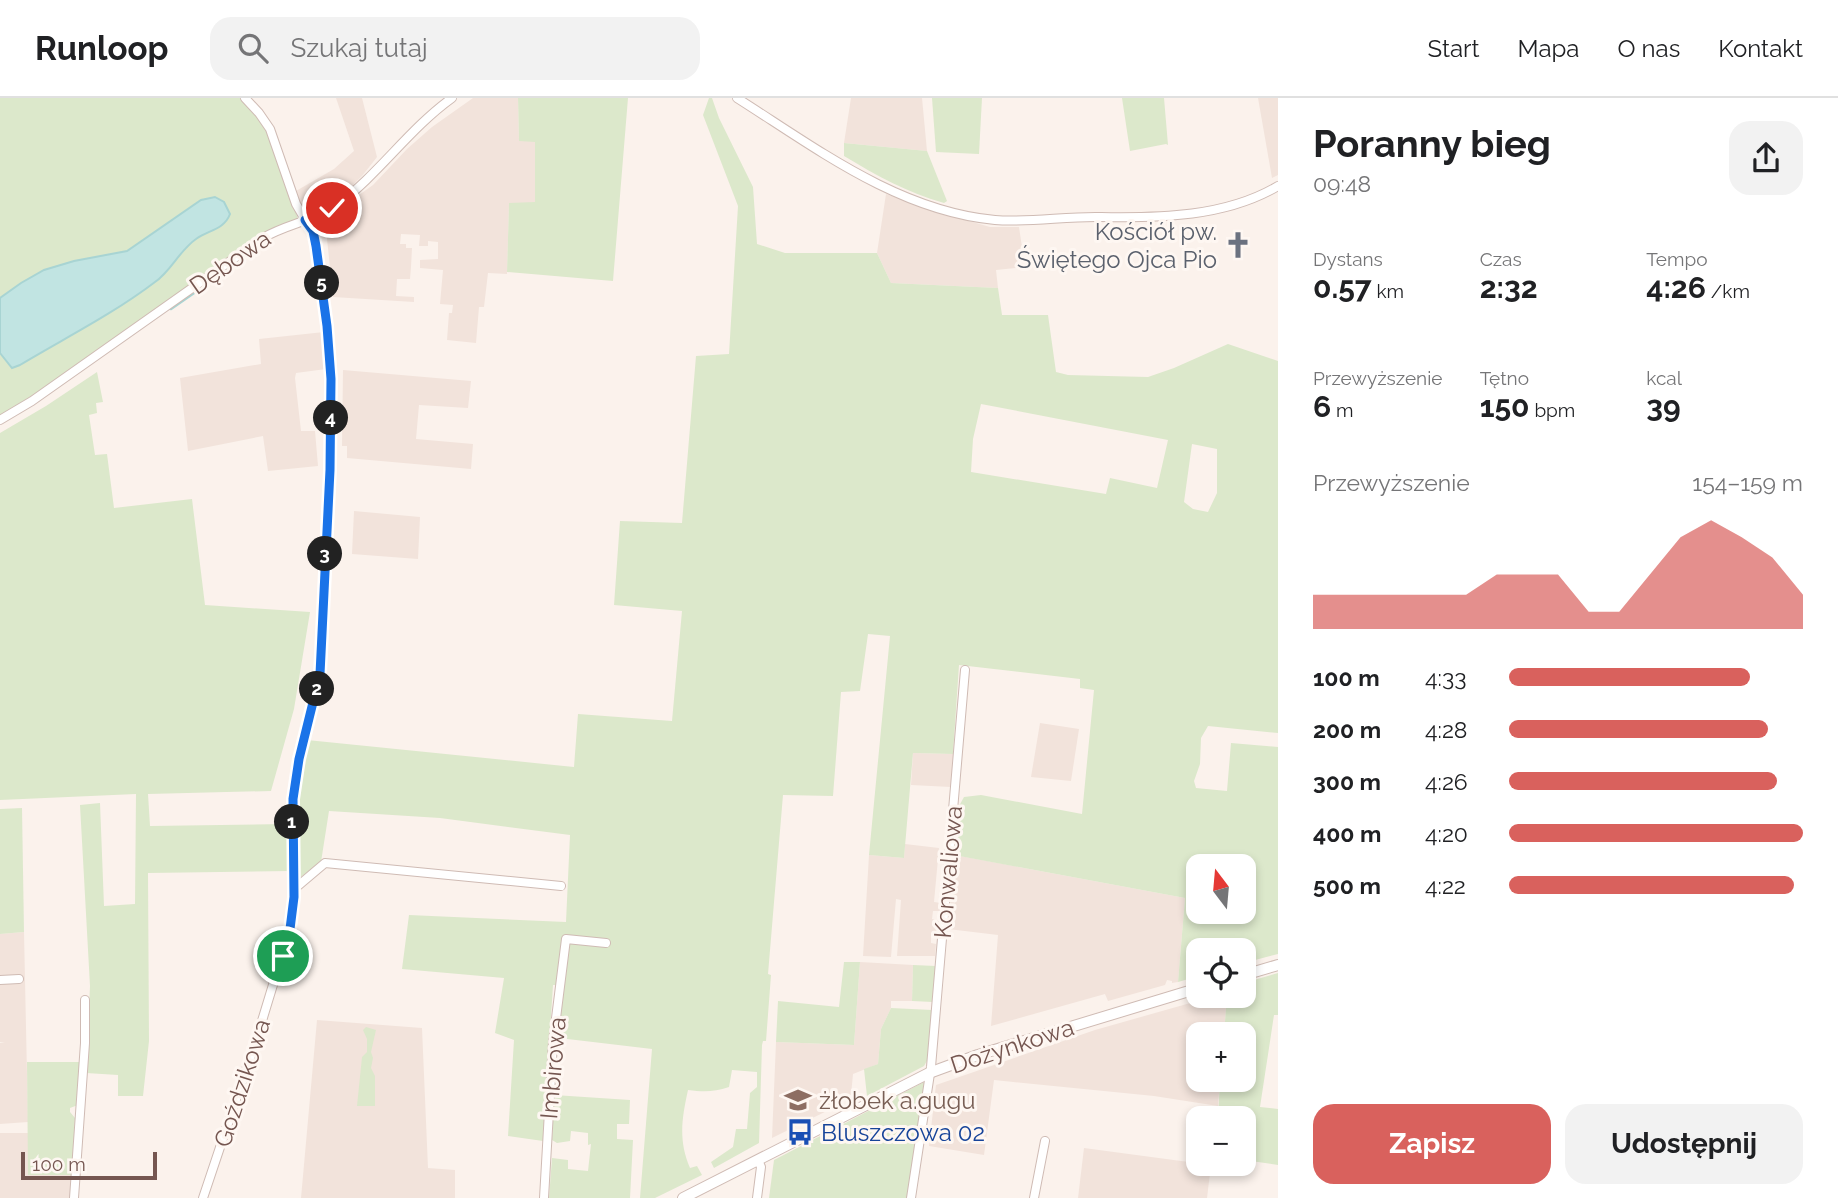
<!DOCTYPE html>
<html lang="pl">
<head>
<meta charset="utf-8">
<style>
  body { margin:0; font-family:Raleway,sans-serif; background:#f2f2f2; color:#202124; height:100vh; display:flex; flex-direction:column; font-size:26px; white-space:nowrap }
  * { box-sizing:border-box; margin:0 }
  p { font-size:23px; color:#757577 }
  .icon { flex:none; width:38px; height:38px; fill:none; stroke:currentColor; stroke-width:2; stroke-linecap:round; stroke-linejoin:round }
  .map { position:relative; flex:1; overflow:hidden }
  .drawer { display:flex; flex-direction:column; background:#fff; width:560px }
  .drawer>* { flex:none }
  .needle { width:46px; rotate:344deg }
  .tools { position:absolute; left:1186px; top:756px; display:grid; gap:14px }
  .tools a { display:grid; place-items:center; width:70px; height:70px; border-radius:14px; background:#fff; box-shadow:0 4px 10px #0003; font-size:35px }
  .scale { position:absolute; left:21px; bottom:18px; width:136px; box-sizing:border-box; padding-left:7px; border:4px solid #755650; border-top:0; font-size:19px; line-height:24px; white-space:nowrap; color:#755650; -webkit-text-stroke:5px #fef7f2; paint-order:stroke }
  .pin { position:absolute; display:grid; place-items:center; width:60px; height:60px; color:#fff; margin:-30px; border:4px solid #fff; border-radius:50%; box-shadow:0 2px 7px #0007 }
  .km { position:absolute; width:35px; height:35px; margin:-18px; border-radius:50%; background:#222; color:#fff; font-size:19px; line-height:35px; text-align:center }
  .round { display:grid; place-items:center; flex:none; width:74px; height:74px; border-radius:21px; background:#f2f2f2 }
  .summary { display:flex; align-items:center; justify-content:space-between; height:119px; padding:0 35px }
  h1 { font-size:38px; font-weight:700; line-height:52px }
  .figures { display:grid; grid-template-columns:repeat(3,1fr); gap:10px; height:119px; padding:7px 35px }
  .figures div { display:grid; align-content:center }
  .figures b { font-size:30px; font-weight:700 }
  .figures small { font-size:19px; font-weight:400 }
  .figures p { font-size:19px }
  .chart { height:196px; padding:14px 35px }
  .chart p { display:flex; justify-content:space-between }
  .chart svg { width:100%; height:126px; margin-top:7px; fill:#d9615d; opacity:.7 }
  .cta { display:flex; gap:14px; margin-top:auto; padding:14px 35px }
  .cta a { flex:1; height:80px; border-radius:21px; background:#d9615d; color:#fff; font-size:28px; font-weight:700; line-height:80px; text-align:center }
  .cta a+a { background:#f2f2f2; color:#202124 }
  ul { padding:0 35px; list-style:none; font-size:23px }
  li { display:grid; grid-template-columns:112px 84px 1fr; align-items:center; height:52px }
  li i { height:18px; border-radius:9px; background:#d9615d }
  header { display:flex; align-items:center; gap:42px; box-sizing:border-box; height:98px; padding:0 35px; background:#fff; border-bottom:2px solid #e0e0e0 }
  header strong { font-size:33px }
  nav { display:flex; gap:38px; margin-inline-start:auto; font-size:24px }
  .search { width:490px; height:63px; background:#f2f2f2; display:flex; align-items:center; gap:18px; box-sizing:border-box; padding:0 24px; border-radius:21px; color:#757577; font-size:26px }
  main { display:flex; flex:1; min-height:0 }
  .map>svg:first-child { display:block }
  .residential { fill:#f2e3db }
  .green { fill:#dce8cb; fill-rule:evenodd }
  .water { fill:#c1e4e2; stroke:#a8d4d3; stroke-width:2 }
  .lines { fill:none; stroke-linecap:round; stroke-linejoin:round }
  .stream { stroke:#a8d4d3; stroke-width:2.5 }
  .minor-casing { stroke:#cfbbb4; stroke-width:10 }
  .tertiary-casing { stroke:#cfbbb4; stroke-width:12 }
  .minor { stroke:#fff; stroke-width:8 }
  .tertiary { stroke:#fff; stroke-width:10 }
  .route-casing { stroke:#fff; stroke-width:14 }
  .route { stroke:#1a73e8; stroke-width:9 }
  .labels { text-anchor:middle; dominant-baseline:central; stroke-width:6; stroke-linejoin:round; paint-order:stroke }
  .worship-label { font-size:24px; fill:#5b616d; stroke:#fef7f2; text-anchor:end }
  .street-label { font-size:24px; fill:#755650; stroke:#fef7f2 }
  .education-label { font-size:24px; fill:#785e54; stroke:#fef7f2; text-anchor:start }
  .transit-label { font-size:24px; fill:#164399; stroke:#fef7f2; text-anchor:start }
</style>
</head>
<body>
<header>
<strong>Runloop</strong>
<div class="search"><svg class="icon" aria-label="search" viewBox="0 0 24 24"><circle cx="10" cy="10" r="6"/><path d="M15 15l6 6"/></svg>Szukaj tutaj</div>
<nav><a>Start</a><a>Mapa</a><a>O nas</a><a>Kontakt</a></nav>
</header>
<main>
<div class="map">
<svg width="1278" height="1100" viewBox="0 0 1278 1100">
  <rect width="100%" height="100%" fill="#fbf2ec"/>
  <g class="residential">
    <polygon points="336,0 362,0 377,59 362,78 338,102 311,118 303,115 296,93 334,71 354,53"/>
    <polygon points="473,0 518,0 519,43 535,43 535,105 509,105 507,176 488,175 484,209 479,209 476,245 447,242 449,215 452,215 453,207 440,206 443,172 420,170 420,162 438,161 438,144 428,143 428,148 419,148 420,137 401,136 400,146 406,146 406,150 412,150 411,169 410,181 397,181 396,198 414,199 414,204 333,199 325,121 373,87 407,51 432,29"/>
    <polygon points="851,0 922,0 927,53 844,45"/>
    <polygon points="1258,0 1278,0 1278,77 1272,80"/>
    <polygon points="886,96 934,113 990,129 1019,129 1025,169 996,172 998,190 891,185 877,155"/>
    <polygon points="324,234 326,271 296,275 295,280 301,333 315,333 318,368 268,373 263,338 188,353 180,280 261,266 259,241"/>
    <polygon points="343,272 471,283 468,310 419,307 416,341 473,346 471,371 347,360 347,348 342,348"/>
    <polygon points="354,413 420,419 418,461 352,456"/>
    <polygon points="1040,625 1079,631 1071,683 1031,679"/>
    <polygon points="913,655 953,656 951,689 911,687"/>
    <polygon points="905,746 939,750 934,804 941,805 940,813 933,813 932,821 940,823 938,835 931,835 931,845 936,846 935,858 897,858 901,802 896,801 891,859 863,858 869,757 904,760"/>
    <polygon points="955,757 1185,800 1178,884 1172,885 1172,883 1167,882 1165,887 1108,903 1105,896 991,928 998,837 948,831"/>
    <polygon points="24,834 28,1024 0,1026 0,945 5,944 0,944 0,836"/>
    <polygon points="860,864 913,867 912,903 891,903 891,910 881,931 878,966 853,976 851,997 841,1001 841,1006 772,1040 776,944 854,947"/>
    <polygon points="1215,898 1227,898 1224,936 1199,936 1199,982 1220,982 1218,1008 1154,998 994,982 984,1057 929,1048 936,987 1095,932"/>
    <polygon points="317,922 422,930 428,1070 455,1072 455,1100 301,1100"/>
    <polygon points="0,1035 28,1035 28,1077 72,1077 70,1100 0,1100"/>
    <polygon points="1084,1050 1211,1067 1207,1100 1078,1100"/>
  </g>
  <g class="green">
    <path d="M0 0H245C275 32 288 80 298 122L270 136 0 321Z"/>
    <polygon points="518,0 628,0 613,183 507,174 509,105 535,104 535,44 519,43"/>
    <path d="M709 0H712L719 20 753 89 757 146 785 155H877L891 185 998 190 1002 217H1048L1056 274 1068 277 1148 279 1174 270 1228 246 1278 263V635L1208 628 1201 640 1200 666 1194 683 1196 690 1227 693 1231 645 1278 649V856L1244 865V852H1199V878L1178 884 1185 800 954 757 959 708 964 699 981 697 1082 716 1094 592 1080 590V581L959 567 953 656 913 655 904 760 869 757 890 538 868 536 860 593 841 594 833 698 783 697 768 876 771 877 766 943H763L762 947 759 1045 714 1070 711 1064 733 1049 736 1031H747L750 995 757 989V974L732 972 729 989C714 994 704 994 688 992 682 1020 678 1042 690 1070L697 1068 702 1077 655 1100H640L652 951 559 940 562 887H553L543 1043 508 1038 514 942 495 935 504 880 402 871 409 817 566 824 570 737 440 720 329 713 321 764 298 781 296 715 307 642 574 669 578 616 672 623 682 513 614 507 620 423 682 425 696 258 729 256 738 108 703 17ZM981 306 1168 342 1157 390 1110 380 1106 396 971 374 973 341ZM1192 346 1217 351V395L1208 414 1193 411 1184 404ZM1199 768H1244V814H1199Z"/>
    <polygon points="932,0 982,0 979,56 936,54"/>
    <polygon points="1122,0 1164,0 1168,47 1166,46 1130,53"/>
    <path d="M844 45 927 53 947 103 944 105C906 94 879 79 844 58Z"/>
    <polygon points="97,274 103,304 96,305 97,315 89,317 95,357 107,356 114,410 192,401 205,507 310,514 294,611 271,693 148,696 150,728 287,726 289,773 148,775 149,943 143,998 118,998 118,977 86,975 90,888 80,707 100,705 104,808 135,806 136,696 0,702 0,335 46,308"/>
    <polygon points="22,710 24,834 0,836 0,711"/>
    <polygon points="844,864 860,864 854,947 776,944 778,903 839,909"/>
    <polygon points="913,867 936,868 933,904 912,903"/>
    <polygon points="1278,875 1278,917 1274,917 1260,1009 1278,1011 1278,1067 1244,1062 1244,1020 1218,1020 1220,982 1244,982 1244,936 1224,936 1227,898 1244,898 1244,885"/>
    <polygon points="891,910 932,912 928,961 924,968 867,998 864,971 878,966 881,931"/>
    <polygon points="366,929 376,932 371,954 373,960 371,970 375,978 375,1008 357,1008 362,959 367,954 367,941 363,932"/>
    <polygon points="27,964 81,964 78,1007 70,1010 70,1014 75,1020 72,1077 28,1077"/>
    <polygon points="926,983 907,1100 769,1100 774,1062"/>
    <polygon points="554,997 630,1002 629,1026 617,1026 617,1041 633,1042 630,1100 549,1100 552,1060 568,1062 568,1071 588,1073 591,1046 588,1047 588,1035 571,1033 570,1043 557,1045 552,1042"/>
  </g>
  <path class="water" d="M215 99 224 104 230 116C224 132 208 132 196 141 179 153 171 173 155 184 113 216 65 240 20 267L12 270 0 255V200L21 185 44 172 74 163 127 153 201 102Z"/>
  <g class="lines">
    <polyline class="stream" points="171,211 236,166"/>
    <defs>
      <g id="minor">
        <path d="M737 0C816 50 898 113 995 122 1028 125 1067 118 1101 119 1160 120 1226 119 1278 88"/>
        <path d="M0 322 32 303 263 140C286 126 314 123 337 107 379 76 409 31 452 0"/>
        <polyline points="294,789 299,787 325,765 561,788"/>
        <polyline points="0,882 19,881"/>
        <polyline points="74,1100 85,945 85,902"/>
        <polyline points="203,1100 258,936 290,831 294,799 293,701 299,661 320,576 329,398 329,249 314,137 296,106 270,31 259,15 245,0"/>
        <polyline points="544,1100 553,944 566,841 606,845"/>
        <polyline points="757,1100 761,1069 758,1062"/>
        <polyline points="911,1100 931,969 965,572"/>
        <polyline points="1034,1100 1045,1043"/>
      </g>
      <g id="tertiary">
        <polyline points="1244,877 1278,867"/>
        <polyline points="683,1100 929,975 978,957 1199,890"/>
      </g>
    </defs>
    <use href="#minor" class="minor-casing"/>
    <use href="#tertiary" class="tertiary-casing"/>
    <use href="#minor" class="minor"/>
    <use href="#tertiary" class="tertiary"/>
  </g>
  <g class="lines">
    <defs>
      <polyline id="route" points="283,858 290,831 294,799 293,701 299,661 320,576 330,372 331,281 327,228 316,148 313,133 305,122 332,110"/>
    </defs>
    <use href="#route" class="route-casing"/>
    <use href="#route" class="route"/>
  </g>
  <defs>
    <symbol id="church-bare" viewBox="-9 -9 18 18"><path d="M-1.2-6h2.4v3.5h3.3v2.4h-3.3V6h-2.4V-.1h-3.3v-2.4h3.3Z" fill="#6b7280" stroke="#fef7f2" stroke-width="2.5" paint-order="stroke"/></symbol>
    <symbol id="school-bare" viewBox="-9 -9 18 18"><path d="M0-5L7-2L0 1L-7-2ZM-4 1L0 2.5L4 1V4Q0 6-4 4Z" fill="#8d6e63" stroke="#fef7f2" stroke-width="2.5" paint-order="stroke"/></symbol>
    <symbol id="bus-bare" viewBox="-9 -9 18 18"><path d="M-5-6H5V4H4V6H2V4H-2V6H-4V4H-5ZM-3.5-4V0h7V-4ZM-3.5 1.2v1.5H-2V1.2ZM2 1.2v1.5H3.5V1.2Z" fill="#1a4fb4" stroke="#fef7f2" stroke-width="2.5" paint-order="stroke"/></symbol>
  </defs>
  <g fill-rule="evenodd">
    <use href="#church-bare" x="1219" y="128" width="38" height="38"/>
    <use href="#school-bare" x="779" y="983" width="38" height="38"/>
    <use href="#bus-bare" x="781" y="1015" width="38" height="38"/>
  </g>
  <g class="labels">
    <g class="worship-label">
      <text x="1217" y="133">Kościół pw.<tspan x="1217" dy="28">Świętego Ojca Pio</tspan></text>
    </g>
    <g class="street-label">
      <text transform="translate(230 164) rotate(-35)">Dębowa</text>
      <text transform="translate(948 774) rotate(-85)">Konwaliowa</text>
      <text transform="translate(1012 948) rotate(-18)">Dożynkowa</text>
      <text transform="translate(553 970) rotate(-85)">Imbirowa</text>
      <text transform="translate(242 985) rotate(-72)">Goździkowa</text>
    </g>
    <g class="education-label">
      <text x="819" y="1002">żłobek a.gugu</text>
    </g>
    <g class="transit-label">
      <text x="821" y="1034">Bluszczowa 02</text>
    </g>
  </g>
</svg>
<div class="tools">
<a><svg class="needle" viewBox="-14 -14 28 28"><path d="M0-13l5 13h-10z" fill="#e53935"/><path d="M0 13l5-13h-10z" fill="#757577"/></svg></a>
<a><svg class="icon" aria-label="locate" viewBox="0 0 24 24"><circle cx="12" cy="12" r="6"/><path d="M12 2v4M12 18v4M2 12h4M18 12h4"/></svg></a>
<a>+</a>
<a>−</a>
</div>
<div class="scale">100 m</div>
<div class="pin" style="left:283px;top:858px;background:#1e9e55"><svg class="icon" aria-label="arrive" viewBox="0 0 24 24"><path d="M6 21V4h12l-3 4 3 4H6"/></svg></div>
<div class="pin" style="left:332px;top:110px;background:#d93025"><svg class="icon" aria-label="check" viewBox="0 0 24 24"><path d="M5 12l5 5 9-10"/></svg></div>
<b class="km" style="left:292px;top:724px">1</b>
<b class="km" style="left:317px;top:591px">2</b>
<b class="km" style="left:325px;top:456px">3</b>
<b class="km" style="left:331px;top:320px">4</b>
<b class="km" style="left:322px;top:185px">5</b>
</div>
<section class="drawer">
<div class="summary"><div><h1>Poranny bieg</h1><p>09:48</p></div><a class="round"><svg class="icon" aria-label="share" viewBox="0 0 24 24"><path d="M12 15V3M7 8l5-5 5 5M5 13v7h14v-7"/></svg></a></div>
<div class="figures">
<div><p>Dystans</p><b>0.57<small> km</small></b></div>
<div><p>Czas</p><b>2:32</b></div>
<div><p>Tempo</p><b>4:26<small> /km</small></b></div>
</div>
<div class="figures">
<div><p>Przewyższenie</p><b>6<small> m</small></b></div>
<div><p>Tętno</p><b>150<small> bpm</small></b></div>
<div><p>kcal</p><b>39</b></div>
</div>
<div class="chart"><p><span>Przewyższenie</span>154–159 m</p>
<svg viewBox="0 0 160 44" preserveAspectRatio="none"><path d="M0 44V32L10 32L20 32L30 32L40 32L50 32L60 25L70 25L80 25L90 38L100 38L110 25L120 12L130 6L140 12L150 19L160 32V44z"/></svg>
</div>
<ul>
<li><b>100 m</b>4:33<i style="width:82%"></i></li>
<li><b>200 m</b>4:28<i style="width:88%"></i></li>
<li><b>300 m</b>4:26<i style="width:91%"></i></li>
<li><b>400 m</b>4:20<i style="width:100%"></i></li>
<li><b>500 m</b>4:22<i style="width:97%"></i></li>
</ul>
<div class="cta"><a>Zapisz</a><a>Udostępnij</a></div>
</section>
</main>
</body>
</html>
